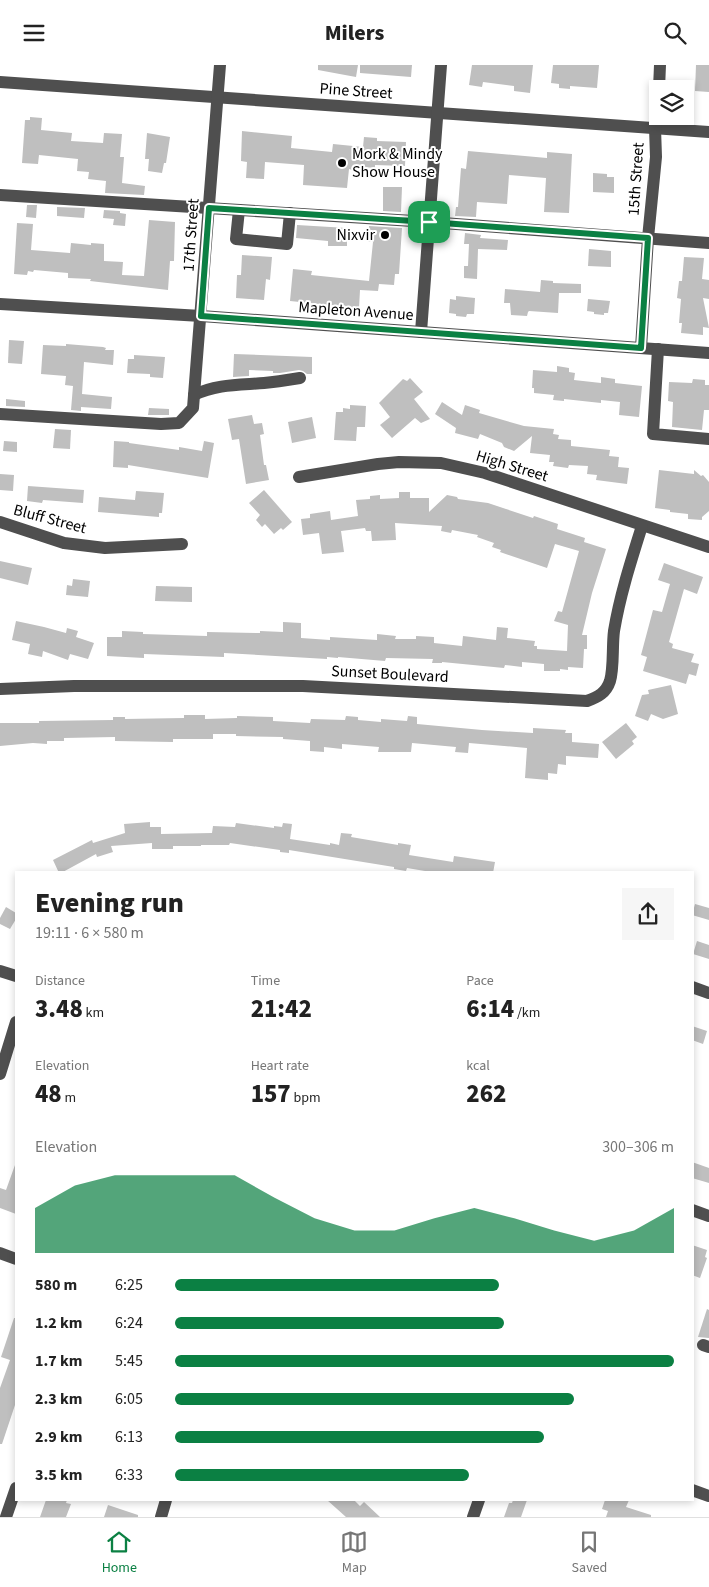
<!DOCTYPE html>
<html lang="en">
<head>
<meta charset="utf-8">
<style>
  body { margin:0; font-family:"Source Sans 3",sans-serif; background:#f6f6f6; color:#222; height:100vh; display:flex; flex-direction:column; font-size:19px; white-space:nowrap }
  * { box-sizing:border-box; margin:0 }
  p { font-size:16px; color:#767676 }
  .icon { flex:none; width:28px; height:28px; fill:none; stroke:currentColor; stroke-width:2; stroke-linecap:round; stroke-linejoin:round }
  .map { position:relative; flex:1; overflow:hidden }
  .side { position:absolute; left:15px; top:806px; width:679px; height:630px; display:flex; flex-direction:column; background:#fff; border-radius:0px; box-shadow:0 2px 8px #0003 }
  .side>* { flex:none }
  .tools { position:absolute; left:649px; top:15px; display:grid; gap:10px }
  .tools a { display:grid; place-items:center; width:45px; height:45px; border-radius:0px; background:#fff; box-shadow:0 2px 8px #0003; font-size:25px }
  .pin { position:absolute; display:grid; place-items:center; width:42px; height:42px; color:#fff; margin:-21px; border-radius:10px; box-shadow:0 2px 8px #0006 }
  .round { display:grid; place-items:center; flex:none; width:52px; height:52px; border-radius:0px; background:#f6f6f6 }
  .head { display:flex; align-items:center; justify-content:space-between; height:85px; padding:0 20px }
  h1 { font-size:28px; font-weight:800; line-height:38px }
  .metrics { display:grid; grid-template-columns:repeat(3,1fr); gap:8px; height:85px; padding:5px 20px }
  .metrics div { display:grid; align-content:center }
  .metrics b { font-size:25px; font-weight:800 }
  .metrics small { font-size:14px; font-weight:400 }
  .metrics p { font-size:14px }
  .chart { height:140px; padding:10px 20px }
  .chart p { display:flex; justify-content:space-between }
  .chart svg { width:100%; height:90px; margin-top:5px; fill:#0b8043; opacity:.7 }
  ul { padding:0 20px; list-style:none; font-size:16px }
  li { display:grid; grid-template-columns:80px 60px 1fr; align-items:center; height:38px }
  li i { height:12px; border-radius:6px; background:#0b8043 }
  header { display:flex; justify-content:space-between; align-items:center; height:65px; padding:0 20px; background:#fff; font-size:22px; font-weight:800 }
  .dock { display:flex; justify-content:space-around; align-items:center; height:70px; border-top:1px solid #e0e0e0; background:#fff; font-size:14px; color:#767676 }
  .dock a { display:grid; justify-items:center; gap:2px }
  .dock .active { color:#0b8043 }
  .map>svg:first-child { display:block }
  .building { fill:#bfbfbf }
  .lines { fill:none; stroke-linecap:round; stroke-linejoin:round }
  .minor { stroke:#4f4f4f; stroke-width:12 }
  .route-casing { stroke:#fff; stroke-width:10 }
  .route { stroke:#0b8043; stroke-width:6 }
  .poi-dot { fill:#000; stroke:#fff; stroke-width:2 }
  .labels { text-anchor:middle; dominant-baseline:central; stroke-width:4; stroke-linejoin:round; paint-order:stroke }
  .street-label { font-size:16px; fill:#000; stroke:#fff }
  .poi-label { font-size:16px; fill:#000; stroke:#fff; text-anchor:start }
</style>
</head>
<body>
<header><svg class="icon" aria-label="menu" viewBox="0 0 24 24"><path d="M4 6h16M4 12h16M4 18h16"/></svg>Milers<svg class="icon" aria-label="search" viewBox="0 0 24 24"><circle cx="10" cy="10" r="6"/><path d="M15 15l6 6"/></svg></header>
<div class="map">
<svg width="709" height="1452" viewBox="0 0 709 1452">
  <rect width="100%" height="100%" fill="#fff"/>
  <g class="building">
    <polygon points="318,0 358,0 356,12 318,5"/>
    <polygon points="360,0 412,0 411,12 360,8"/>
    <polygon points="472,0 533,0 530,28 514,26 514,21 483,17 482,22 469,20"/>
    <polygon points="553,0 599,0 597,23 570,21 570,24 559,23 559,19 551,18"/>
    <polygon points="696,0 709,0 709,27 695,26"/>
    <polygon points="30,52 42,53 41,65 72,68 71,76 103,78 104,68 122,69 120,92 124,92 122,118 145,121 144,130 105,128 106,116 88,114 89,107 77,106 78,94 39,90 38,99 22,98 25,55 30,55"/>
    <polygon points="242,66 292,71 291,83 332,87 333,79 363,82 364,72 377,73 377,76 406,77 405,101 375,100 375,103 353,101 352,105 349,104 347,123 303,120 304,100 265,97 264,114 246,113 247,97 241,96"/>
    <polygon points="147,68 170,72 166,98 164,98 162,108 148,106 149,94 145,94"/>
    <polygon points="468,86 547,93 547,87 572,89 569,148 544,147 546,113 509,110 507,139 477,137 476,152 455,151 456,142 458,142 461,103 466,104"/>
    <polygon points="593,108 607,109 607,112 614,112 614,128 593,127"/>
    <polygon points="383,122 402,122 401,147 383,146"/>
    <polygon points="27,140 37,140 36,153 26,152"/>
    <polygon points="57,142 85,143 84,153 57,151"/>
    <polygon points="104,145 120,146 120,148 126,149 125,161 113,160 114,154 103,153"/>
    <polygon points="149,155 175,157 174,196 170,196 168,225 90,216 91,214 68,213 68,208 34,205 33,207 28,206 27,210 14,209 17,158 33,159 31,185 70,188 71,178 91,180 91,178 104,179 104,196 123,197 122,210 144,211"/>
    <polygon points="297,160 347,163 347,181 328,181 328,176 296,173"/>
    <polygon points="369,161 402,163 399,209 395,209 394,220 379,219 378,226 360,225 359,243 290,236 293,204 312,206 311,210 369,216 373,177 368,177"/>
    <polygon points="465,168 481,170 480,173 508,175 507,185 478,184 477,214 464,213 464,201 468,201 469,179 464,179"/>
    <polygon points="589,184 611,186 611,202 588,201"/>
    <polygon points="242,190 272,192 270,215 266,214 264,235 236,233 237,210 241,210"/>
    <polygon points="684,192 704,193 702,214 709,215 709,234 703,233 709,263 703,262 703,270 681,268 682,258 679,258 681,234 677,233 679,216 682,216"/>
    <polygon points="541,215 553,216 553,218 581,219 581,228 559,228 558,248 529,246 528,247 527,251 511,250 510,238 504,238 505,224 540,227"/>
    <polygon points="456,231 475,233 474,249 467,249 466,252 456,251 456,249 449,248 450,234 456,235"/>
    <polygon points="588,234 610,236 608,248 604,248 604,250 594,249 594,247 587,246"/>
    <polygon points="9,275 24,276 22,299 8,298"/>
    <polygon points="66,279 103,282 106,283 105,285 114,285 113,300 84,297 82,329 112,332 111,344 81,342 81,346 71,345 73,321 65,320 66,311 41,309 43,280 66,281"/>
    <polygon points="234,289 312,292 312,309 307,309 303,306 299,305 280,308 273,308 273,306 249,305 249,311 233,312"/>
    <polygon points="134,290 165,292 163,313 150,312 150,309 127,308 128,294 134,294"/>
    <polygon points="557,301 569,303 569,307 575,308 574,315 601,318 601,312 615,314 615,318 642,321 639,352 619,350 620,337 601,335 601,338 564,334 564,336 553,335 554,330 534,328 534,323 532,323 533,305 557,307"/>
    <polygon points="410,313 423,327 414,334 430,354 421,358 415,353 392,373 380,360 390,352 379,338 403,314 407,316"/>
    <polygon points="693,314 705,315 705,320 709,320 709,345 704,345 702,365 672,362 673,337 668,336 669,317 692,318"/>
    <polygon points="6,334 25,336 25,342 6,341"/>
    <polygon points="442,337 462,350 465,340 480,345 479,348 524,361 554,364 553,369 559,370 558,374 571,375 571,381 610,385 609,391 619,392 618,402 629,403 627,419 596,415 597,410 587,409 588,401 569,400 568,403 553,401 554,397 549,397 550,390 530,388 532,371 514,386 504,382 502,378 480,369 478,374 455,368 456,363 435,349"/>
    <polygon points="350,340 366,341 365,362 357,362 356,376 334,375 336,347 343,347 343,343 350,344"/>
    <polygon points="149,343 169,344 169,350 148,350"/>
    <polygon points="252,350 254,359 262,358 264,369 260,370 264,400 266,400 269,415 246,419 239,374 232,375 228,354"/>
    <polygon points="312,352 316,373 292,378 288,357"/>
    <polygon points="55,364 71,365 70,384 53,383"/>
    <polygon points="4,376 17,377 17,387 3,386"/>
    <polygon points="114,376 129,377 129,378 179,385 179,382 202,386 204,376 214,378 208,413 128,400 128,403 113,402"/>
    <polygon points="659,405 694,409 694,405 701,411 703,410 709,417 709,446 702,452 702,455 688,454 688,449 670,447 670,445 655,443"/>
    <polygon points="0,409 14,410 13,426 0,425"/>
    <polygon points="28,421 84,425 83,438 43,435 42,438 27,436"/>
    <polygon points="264,425 292,457 283,465 281,463 274,469 265,459 262,462 256,455 260,450 249,438"/>
    <polygon points="136,426 164,428 162,448 159,448 159,452 98,447 99,432 135,435"/>
    <polygon points="399,427 410,427 410,433 429,433 429,447 447,430 457,432 458,434 488,438 533,453 534,451 558,459 557,464 585,473 584,477 606,484 592,528 582,570 587,570 587,584 584,584 583,603 568,602 568,605 560,604 560,606 544,606 544,599 522,597 522,602 505,600 504,603 442,597 442,598 432,598 433,594 386,593 385,596 338,592 338,593 327,592 327,594 224,588 224,592 144,589 144,593 107,591 107,572 122,572 122,566 143,567 143,569 207,571 207,567 260,568 260,566 283,567 283,557 301,558 301,573 330,575 330,572 377,575 377,569 396,571 395,574 416,574 416,571 434,572 434,578 462,581 463,571 496,575 497,562 508,563 507,573 535,576 534,581 537,581 537,584 567,586 568,560 554,556 558,546 562,547 579,486 555,479 547,503 500,487 501,485 492,482 494,478 477,472 478,470 452,465 451,468 441,466 442,461 395,458 396,475 372,476 371,466 366,466 365,463 341,466 344,487 322,489 319,468 303,470 301,454 310,453 310,449 330,446 331,455 358,451 356,435 370,434 370,431 380,430 380,434 399,433"/>
    <polygon points="0,496 32,503 28,520 0,513"/>
    <polygon points="664,498 703,512 697,529 684,524 669,577 673,579 672,583 694,589 691,597 699,599 696,611 689,609 686,619 643,606 647,592 641,590 653,545 662,547 670,519 658,515"/>
    <polygon points="73,514 90,516 88,532 66,530 67,520 72,521"/>
    <polygon points="156,521 192,522 192,537 155,536"/>
    <polygon points="16,556 44,562 66,568 67,563 78,566 76,572 94,578 88,594 70,589 68,595 43,586 42,592 28,589 30,579 12,575"/>
    <polygon points="671,620 678,649 663,654 651,649 648,656 635,651 642,630 649,629 648,625"/>
    <polygon points="184,650 205,650 205,654 237,653 237,651 273,652 273,656 310,658 311,654 345,655 346,651 358,652 358,655 381,657 381,654 407,656 408,651 417,652 417,659 482,665 533,668 533,663 566,665 565,668 572,668 572,677 599,679 598,693 566,691 566,700 558,699 557,709 548,708 548,715 525,713 527,683 469,678 468,688 455,687 456,682 412,678 411,687 378,687 379,682 342,679 342,684 324,682 324,687 310,686 310,676 283,674 283,672 236,671 236,669 213,669 213,674 173,674 173,677 115,676 115,672 64,673 64,676 47,676 47,679 33,678 0,681 0,658 39,658 39,656 113,655 113,652 125,652 125,654 184,653"/>
    <polygon points="626,658 637,672 632,676 634,679 616,694 602,677"/>
    <polygon points="150,757 150,762 161,762 161,769 212,768 213,761 235,762 236,758 274,763 274,761 282,762 283,758 292,759 290,774 330,780 330,778 339,780 341,768 352,769 351,772 398,780 398,778 411,780 409,790 453,797 454,791 495,797 493,808 437,808 407,803 406,806 394,804 394,802 289,785 289,788 280,787 280,785 230,778 229,780 201,780 201,781 173,781 173,784 152,784 152,778 111,781 113,787 97,792 96,789 61,808 59,808 53,795 92,775 93,778 125,768 124,759"/>
    <polygon points="695,839 709,843 709,855 692,850"/>
    <polygon points="6,842 16,848 16,854 10,864 0,859 0,853"/>
    <polygon points="697,876 709,880 709,894 693,889"/>
    <polygon points="692,961 707,966 703,979 692,975"/>
    <polygon points="692,1097 709,1103 709,1118 692,1113"/>
    <polygon points="15,1100 16,1100 16,1149 0,1143 0,1123 6,1125"/>
    <polygon points="692,1180 707,1185 705,1192 707,1193 700,1213 692,1210"/>
    <polygon points="707,1244 709,1245 709,1273 698,1272"/>
    <polygon points="14,1253 16,1253 16,1337 2,1379 0,1379 0,1323 10,1295 1,1292"/>
    <polygon points="46,1435 67,1435 66,1438 71,1439 66,1452 40,1452"/>
    <polygon points="327,1435 354,1435 360,1441 364,1437 380,1452 346,1452"/>
    <polygon points="513,1435 527,1435 521,1452 504,1452 509,1438 512,1438"/>
    <polygon points="605,1435 629,1435 626,1442 651,1450 651,1452 606,1452 608,1446 602,1444"/>
    <polygon points="108,1440 138,1450 138,1452 104,1452"/>
  </g>
  <g class="lines">
    <g class="minor">
      <polyline points="0,17 709,67"/>
      <polyline points="659,24 660,0"/>
      <polyline points="0,130 429,157 709,178"/>
      <polyline points="239,145 236,174 287,179 290,148"/>
      <polyline points="0,239 201,251 709,288"/>
      <polyline points="421,267 441,0"/>
      <polyline points="641,283 648,173 656,92 655,63 658,37"/>
      <polyline points="658,284 653,369 709,374"/>
      <path d="M194 330C216 319 240 320 264 318 276 317 288 315 300 313"/>
      <polyline points="0,349 161,359 179,358 193,343 220,0"/>
      <polyline points="299,412 378,399 399,397 441,398 485,408 709,482"/>
      <polyline points="0,457 64,478 105,483 182,479"/>
      <path d="M0 624 74 621H303L587 636C598 632 606 628 610 616 614 603 612 581 614 566 620 530 631 496 642 461"/>
      <polyline points="0,906 16,911"/>
      <polyline points="692,922 709,928"/>
      <polyline points="0,1009 16,957"/>
      <polyline points="692,1145 709,1151"/>
      <polyline points="0,1188 16,1194"/>
      <polyline points="703,1280 709,1282"/>
      <polyline points="692,1425 709,1431"/>
      <polyline points="6,1452 16,1423"/>
      <polyline points="161,1452 166,1435"/>
      <polyline points="473,1452 479,1435"/>
    </g>
  </g>
  <g class="lines">
    <defs>
      <polygon id="route" points="209,143 429,157 648,173 641,283 201,251"/>
    </defs>
    <use href="#route" class="route-casing"/>
    <use href="#route" class="route"/>
  </g>
  <g class="poi-dot">
    <circle cx="342" cy="98" r="5"/>
    <circle cx="385" cy="170" r="5"/>
  </g>
  <g class="labels">
    <g class="street-label">
      <text transform="translate(356 26) rotate(4)">Pine Street</text>
      <text transform="translate(636 114) rotate(-86)">15th Street</text>
      <text transform="translate(191 170) rotate(-86)">17th Street</text>
      <text transform="translate(356 246) rotate(4)">Mapleton Avenue</text>
      <text transform="translate(512 401) rotate(17)">High Street</text>
      <text transform="translate(50 454) rotate(15)">Bluff Street</text>
      <text transform="translate(390 609) rotate(3)">Sunset Boulevard</text>
    </g>
    <g class="poi-label">
      <text x="352" y="89">Mork &amp; Mindy<tspan x="352" dy="18">Show House</tspan></text>
      <text x="375" y="170" text-anchor="end">Nixvir</text>
    </g>
  </g>
</svg>
<div class="tools">
<a><svg class="icon" aria-label="layers" viewBox="0 0 24 24"><path d="M12 4l9 5-9 5-9-5zM3 14l9 5 9-5"/></svg></a>
</div>
<div class="pin" style="left:429px;top:157px;background:#1e9e55"><svg class="icon" aria-label="arrive" viewBox="0 0 24 24"><path d="M6 21V4h12l-3 4 3 4H6"/></svg></div>
<section class="side">
<div class="head"><div><h1>Evening run</h1><p>19:11 · 6 × 580 m</p></div><a class="round"><svg class="icon" aria-label="share" viewBox="0 0 24 24"><path d="M12 15V3M7 8l5-5 5 5M5 13v7h14v-7"/></svg></a></div>
<div class="metrics">
<div><p>Distance</p><b>3.48<small> km</small></b></div>
<div><p>Time</p><b>21:42</b></div>
<div><p>Pace</p><b>6:14<small> /km</small></b></div>
</div>
<div class="metrics">
<div><p>Elevation</p><b>48<small> m</small></b></div>
<div><p>Heart rate</p><b>157<small> bpm</small></b></div>
<div><p>kcal</p><b>262</b></div>
</div>
<div class="chart"><p><span>Elevation</span>300–306 m</p>
<svg viewBox="0 0 160 44" preserveAspectRatio="none"><path d="M0 44V22L10 11L20 6L30 6L40 6L50 6L60 17L70 27L80 33L90 33L100 27L110 22L120 27L130 33L140 38L150 33L160 22V44z"/></svg>
</div>
<ul>
<li><b>580 m</b>6:25<i style="width:65%"></i></li>
<li><b>1.2 km</b>6:24<i style="width:66%"></i></li>
<li><b>1.7 km</b>5:45<i style="width:100%"></i></li>
<li><b>2.3 km</b>6:05<i style="width:80%"></i></li>
<li><b>2.9 km</b>6:13<i style="width:74%"></i></li>
<li><b>3.5 km</b>6:33<i style="width:59%"></i></li>
</ul>
</section>
</div>
<nav class="dock">
<a class="active"><svg class="icon" aria-label="home" viewBox="0 0 24 24"><path d="M3 11l9-7 9 7M6 9v11h12V9"/></svg>Home</a>
<a><svg class="icon" aria-label="map" viewBox="0 0 24 24"><path d="M3 6l6-2 6 2 6-2v14l-6 2-6-2-6 2zM9 4v14M15 6v14"/></svg>Map</a>
<a><svg class="icon" aria-label="saved" viewBox="0 0 24 24"><path d="M7 4h10v16l-5-4-5 4z"/></svg>Saved</a>
</nav>
</body>
</html>
